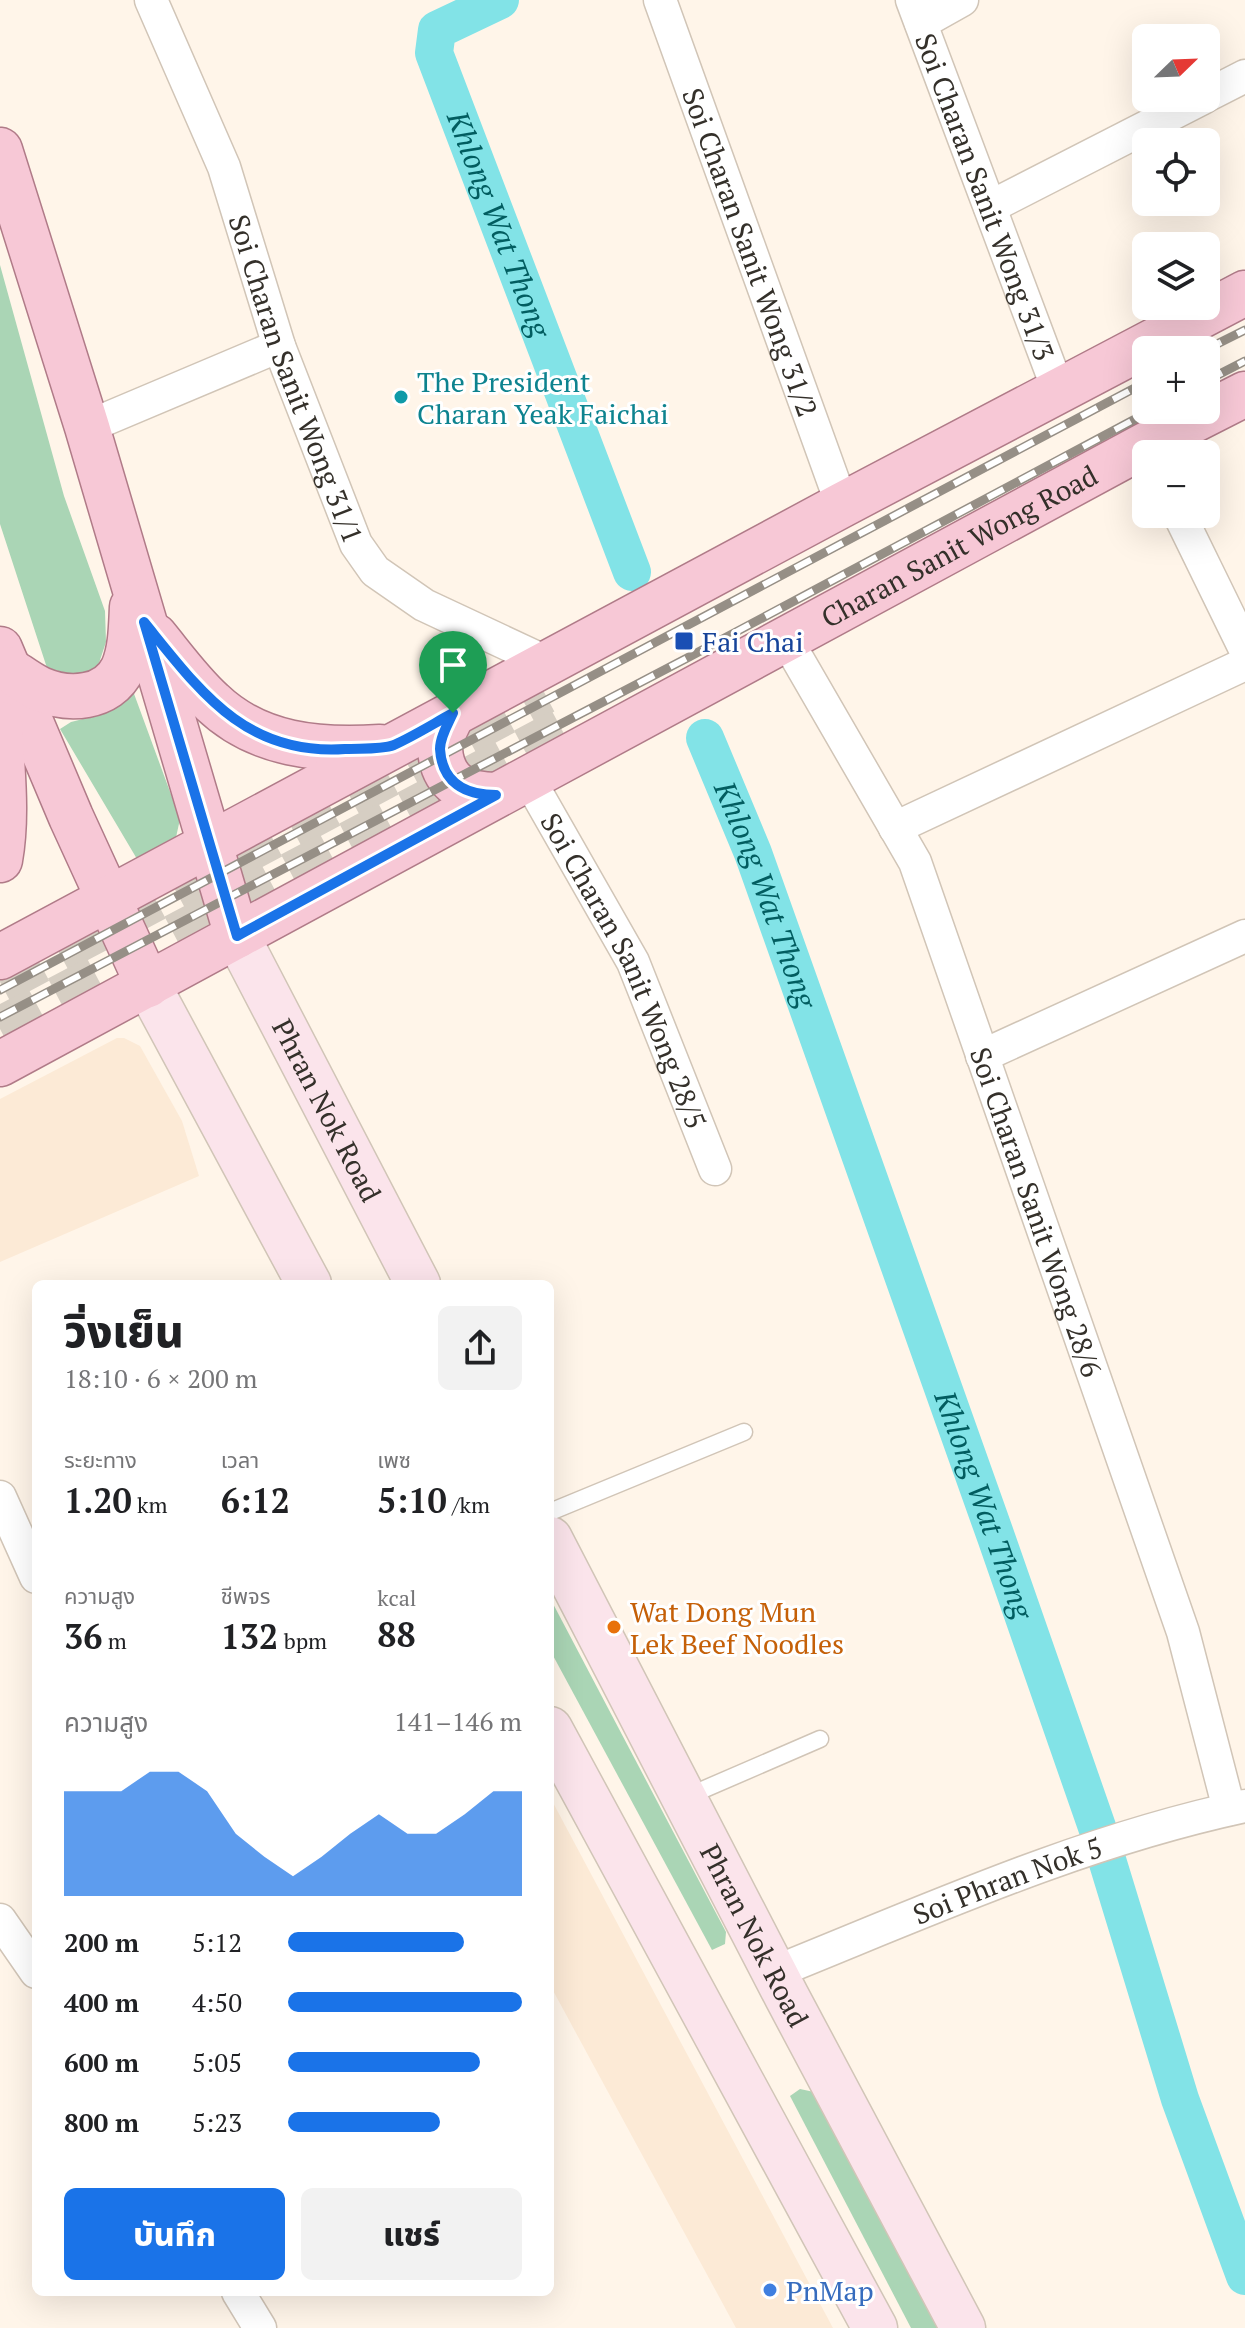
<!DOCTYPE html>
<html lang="th">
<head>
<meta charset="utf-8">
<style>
  body { margin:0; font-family:"PT Serif","Noto Sans Thai",serif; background:#f2f2f2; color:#202124; height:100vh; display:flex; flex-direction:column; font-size:30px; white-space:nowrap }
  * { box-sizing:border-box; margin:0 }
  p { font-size:26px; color:#757577 }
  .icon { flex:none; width:44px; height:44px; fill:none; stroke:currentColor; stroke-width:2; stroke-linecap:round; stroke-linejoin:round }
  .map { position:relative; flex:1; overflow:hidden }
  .panel { position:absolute; left:32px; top:1280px; width:522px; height:1016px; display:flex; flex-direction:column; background:#fff; border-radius:12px; box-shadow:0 8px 32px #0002 }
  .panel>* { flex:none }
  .needle { width:52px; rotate:67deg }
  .controls { position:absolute; left:1132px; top:24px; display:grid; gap:16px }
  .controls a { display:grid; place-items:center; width:88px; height:88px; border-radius:12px; background:#fff; box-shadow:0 8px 32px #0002; font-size:40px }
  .pin { position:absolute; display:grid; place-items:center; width:68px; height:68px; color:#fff; margin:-82px -34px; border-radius:50% 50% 50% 0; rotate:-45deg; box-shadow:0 0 8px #0007 }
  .pin .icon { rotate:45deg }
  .round { display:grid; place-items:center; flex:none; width:84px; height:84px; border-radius:12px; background:#f2f2f2 }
  .headline { display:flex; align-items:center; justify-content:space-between; height:136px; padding:0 32px }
  h1 { font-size:44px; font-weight:800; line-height:60px }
  .figures { display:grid; grid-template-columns:repeat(3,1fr); gap:12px; height:136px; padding:8px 32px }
  .figures div { display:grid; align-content:center }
  .figures b { font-size:34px; font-weight:800 }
  .figures small { font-size:22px; font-weight:400 }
  .figures p { font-size:22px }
  .chart { height:224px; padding:16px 32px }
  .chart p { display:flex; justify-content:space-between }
  .chart svg { width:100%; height:144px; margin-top:8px; fill:#1a73e8; opacity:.7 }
  .button { display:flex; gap:16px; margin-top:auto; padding:16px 32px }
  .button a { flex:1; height:92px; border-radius:12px; background:#1a73e8; color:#fff; font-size:32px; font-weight:800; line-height:92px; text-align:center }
  .button a+a { background:#f2f2f2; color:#202124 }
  ul { padding:0 32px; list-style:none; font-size:26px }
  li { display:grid; grid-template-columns:128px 96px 1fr; align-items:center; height:60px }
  li i { height:20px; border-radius:10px; background:#1a73e8 }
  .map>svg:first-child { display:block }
  .built { fill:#fcead6 }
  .green { fill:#aad5b5 }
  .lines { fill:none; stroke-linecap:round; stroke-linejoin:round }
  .canal { stroke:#82e3e7; stroke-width:38 }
  .primary-tunnel { stroke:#d6cec3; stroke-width:44; stroke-dasharray:44 22; stroke-linecap:butt }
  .lane-casing { stroke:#d1c5b7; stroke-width:19 }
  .street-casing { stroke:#d1c5b7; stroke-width:35 }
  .secondary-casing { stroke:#d1c5b7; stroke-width:47 }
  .primary-casing { stroke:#b07b88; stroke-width:47 }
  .lane { stroke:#fff; stroke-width:16 }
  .street { stroke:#fff; stroke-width:32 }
  .secondary { stroke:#fbe4eb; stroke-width:44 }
  .primary { stroke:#f7c8d6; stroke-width:44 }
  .rail-casing { stroke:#968f86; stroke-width:9 }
  .rail { stroke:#fff; stroke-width:6; stroke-dasharray:18; stroke-linecap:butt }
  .route-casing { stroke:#fff; stroke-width:16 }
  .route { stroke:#1a73e8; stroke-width:10 }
  .culture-dot { fill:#0f9aa8; stroke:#fff; stroke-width:3 }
  .transit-dot { fill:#1a4fb4; stroke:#fff; stroke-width:3 }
  .food-dot { fill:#e8710a; stroke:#fff; stroke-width:3 }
  .shop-dot { fill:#3f7fe0; stroke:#fff; stroke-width:3 }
  .labels { text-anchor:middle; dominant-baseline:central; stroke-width:6; stroke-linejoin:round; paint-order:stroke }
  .street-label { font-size:28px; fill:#34302a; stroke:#fff }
  .culture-label { font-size:28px; fill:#0d838f; stroke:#fff; text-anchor:start }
  .transit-label { font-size:28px; fill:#164399; stroke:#fff; text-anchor:start }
  .food-label { font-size:28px; fill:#c56008; stroke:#fff; text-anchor:start }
  .shop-label { font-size:28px; fill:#366cbe; stroke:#fff; text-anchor:start }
  .water-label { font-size:30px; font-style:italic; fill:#025d60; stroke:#fff }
</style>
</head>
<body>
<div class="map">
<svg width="1245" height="2328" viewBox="0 0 1245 2328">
  <rect width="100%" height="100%" fill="#fff5e9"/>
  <g class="built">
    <polygon points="117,1038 124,1038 140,1046 182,1121 199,1176 0,1262 0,1099"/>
    <polygon points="550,1797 833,2328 736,2328 550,1985"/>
  </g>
  <g class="green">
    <polygon points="0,265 64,496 105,611 106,642 97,669 77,676 47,668 0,524"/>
    <polygon points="133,691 180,819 175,842 160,856 137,859 60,729 71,722 99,715"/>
    <polygon points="550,1598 726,1932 725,1944 712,1950 550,1650"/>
    <polygon points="800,2089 814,2092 938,2328 911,2328 790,2096"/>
  </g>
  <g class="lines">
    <g class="canal">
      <path id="s1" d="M500 0 437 30 434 53 632 572"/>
      <path id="s2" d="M705 738 753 853 996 1537 1097 1827 1180 2099 1245 2276"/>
    </g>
    <g class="primary-tunnel">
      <polyline points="0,982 544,692"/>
      <polyline points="0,1029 562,730"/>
    </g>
    <defs>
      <g id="lane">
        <polyline points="550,1512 744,1432"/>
        <polyline points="686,1797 820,1739"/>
      </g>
      <g id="street">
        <path id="s3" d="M151 0 224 167 279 346 356 544 375 571 424 605 548 663"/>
        <path id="s4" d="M660 0 842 505"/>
        <path id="s5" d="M912 0 1059 392"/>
        <polyline points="921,23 962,0"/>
        <polyline points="1206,96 1245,76"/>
        <polyline points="990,207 1203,98"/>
        <polyline points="87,427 279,346"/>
        <polyline points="1179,514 1245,649"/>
        <path id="s6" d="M786 639 915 862 1183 1632 1229 1809"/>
        <path id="s7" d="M528 778 633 962 715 1169"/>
        <polyline points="895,828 1245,664"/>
        <polyline points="982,1056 1245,936"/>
        <polyline points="0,1497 36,1577"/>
        <polyline points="0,1920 36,1972"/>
        <path id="s8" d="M775 1972C929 1910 1081 1841 1245 1806"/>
        <polyline points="238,2292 260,2328"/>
      </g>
      <g id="secondary">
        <path id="s9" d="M237 936 418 1284"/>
        <polyline points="148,985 309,1284"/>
        <path id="s10" d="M550 1539 787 1997 963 2328"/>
        <polyline points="550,1729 875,2328"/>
      </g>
      <g id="primary">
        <polyline points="0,150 87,427 237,936"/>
        <path d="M155 636C173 658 191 683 212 702 258 746 319 751 380 747"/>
        <polyline points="0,649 71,817 148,985"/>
        <path d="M8 669C19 676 29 684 40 689 68 701 108 700 123 668 131 649 131 627 132 607"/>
        <path d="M453 713C448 724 440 737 440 749 442 783 465 795 496 795"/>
        <path d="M0 724C2 769 8 815 0 860"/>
        <polyline points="0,957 842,505 1245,293"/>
        <path id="s11" d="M0 1064 1145 445 1245 394"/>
      </g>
    </defs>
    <use href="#lane" class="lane-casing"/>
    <use href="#street" class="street-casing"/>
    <use href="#secondary" class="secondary-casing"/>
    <use href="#primary" class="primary-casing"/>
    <use href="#lane" class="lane"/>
    <use href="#street" class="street"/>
    <use href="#secondary" class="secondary"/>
    <use href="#primary" class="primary"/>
    <defs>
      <g id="rail">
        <polyline points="1205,350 1245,330"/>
        <polyline points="1206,381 1245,361"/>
        <polyline points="0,990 1146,382"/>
        <polyline points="0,1017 689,657 1152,410"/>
      </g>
    </defs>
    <use href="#rail" class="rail-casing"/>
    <use href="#rail" class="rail"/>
  </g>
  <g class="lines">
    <defs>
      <path id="route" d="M144 622C200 691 245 756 345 749 360 748 380 750 394 745 414 736 433 724 453 713 448 724 440 737 440 749 442 783 465 795 496 795L237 936Z"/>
    </defs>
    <use href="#route" class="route-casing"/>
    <use href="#route" class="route"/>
  </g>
  <circle class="culture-dot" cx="401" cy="397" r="8"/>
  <rect class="transit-dot" x="674" y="631" width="20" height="20" rx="4"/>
  <circle class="food-dot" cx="614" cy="1627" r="8"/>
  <circle class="shop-dot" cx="770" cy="2290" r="8"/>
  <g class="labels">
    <g class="street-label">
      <text stroke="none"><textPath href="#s5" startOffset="210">Soi Charan Sanit Wong 31/3</textPath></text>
      <text stroke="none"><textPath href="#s4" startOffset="268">Soi Charan Sanit Wong 31/2</textPath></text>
      <text stroke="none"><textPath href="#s3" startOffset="406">Soi Charan Sanit Wong 31/1</textPath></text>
      <text stroke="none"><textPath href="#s11" startOffset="1090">Charan Sanit Wong Road</textPath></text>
      <text stroke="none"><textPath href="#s7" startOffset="216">Soi Charan Sanit Wong 28/5</textPath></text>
      <text stroke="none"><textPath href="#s9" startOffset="196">Phran Nok Road</textPath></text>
      <text stroke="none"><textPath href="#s6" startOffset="628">Soi Charan Sanit Wong 28/6</textPath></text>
      <text stroke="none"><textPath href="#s8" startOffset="250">Soi Phran Nok 5</textPath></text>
      <text stroke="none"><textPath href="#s10" startOffset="446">Phran Nok Road</textPath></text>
    </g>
    <g class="culture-label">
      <text x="417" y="381">The President<tspan x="417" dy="32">Charan Yeak Faichai</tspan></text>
    </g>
    <g class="transit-label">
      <text x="702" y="641">Fai Chai</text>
    </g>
    <g class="food-label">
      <text x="630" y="1611">Wat Dong Mun<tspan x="630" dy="32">Lek Beef Noodles</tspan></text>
    </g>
    <g class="shop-label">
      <text x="786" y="2290">PnMap</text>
    </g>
    <g class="water-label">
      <text stroke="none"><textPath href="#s1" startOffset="276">Khlong Wat Thong</textPath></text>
      <text stroke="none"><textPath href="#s2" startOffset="168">Khlong Wat Thong</textPath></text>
      <text stroke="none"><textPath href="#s2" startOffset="816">Khlong Wat Thong</textPath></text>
    </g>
  </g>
</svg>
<div class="controls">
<a><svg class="needle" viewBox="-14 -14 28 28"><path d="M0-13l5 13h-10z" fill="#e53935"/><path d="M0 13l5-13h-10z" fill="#757577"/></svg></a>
<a><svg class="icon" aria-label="locate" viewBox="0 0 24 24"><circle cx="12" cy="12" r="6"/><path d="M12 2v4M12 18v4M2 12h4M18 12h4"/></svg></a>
<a><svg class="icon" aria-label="layers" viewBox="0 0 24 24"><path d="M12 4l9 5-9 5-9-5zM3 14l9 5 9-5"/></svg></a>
<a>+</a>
<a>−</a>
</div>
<div class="pin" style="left:453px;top:713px;background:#1e9e55"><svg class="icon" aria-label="arrive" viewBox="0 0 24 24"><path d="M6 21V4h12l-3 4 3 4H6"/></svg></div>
<section class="panel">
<div class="headline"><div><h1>วิ่งเย็น</h1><p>18:10 · 6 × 200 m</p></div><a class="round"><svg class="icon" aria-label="share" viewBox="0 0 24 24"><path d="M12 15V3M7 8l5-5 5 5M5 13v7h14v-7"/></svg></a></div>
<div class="figures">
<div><p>ระยะทาง</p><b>1.20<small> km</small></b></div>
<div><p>เวลา</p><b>6:12</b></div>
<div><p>เพซ</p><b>5:10<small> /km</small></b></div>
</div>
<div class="figures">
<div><p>ความสูง</p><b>36<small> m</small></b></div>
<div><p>ชีพจร</p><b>132<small> bpm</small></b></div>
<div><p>kcal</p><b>88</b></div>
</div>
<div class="chart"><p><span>ความสูง</span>141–146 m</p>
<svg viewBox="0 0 160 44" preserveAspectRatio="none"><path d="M0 44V12L10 12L20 12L30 6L40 6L50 12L60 25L70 32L80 38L90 32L100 25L110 19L120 25L130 25L140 19L150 12L160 12V44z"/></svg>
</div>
<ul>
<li><b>200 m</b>5:12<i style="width:75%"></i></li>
<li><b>400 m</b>4:50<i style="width:100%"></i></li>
<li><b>600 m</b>5:05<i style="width:82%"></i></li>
<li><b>800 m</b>5:23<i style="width:65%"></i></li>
</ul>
<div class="button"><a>บันทึก</a><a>แชร์</a></div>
</section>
</div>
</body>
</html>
